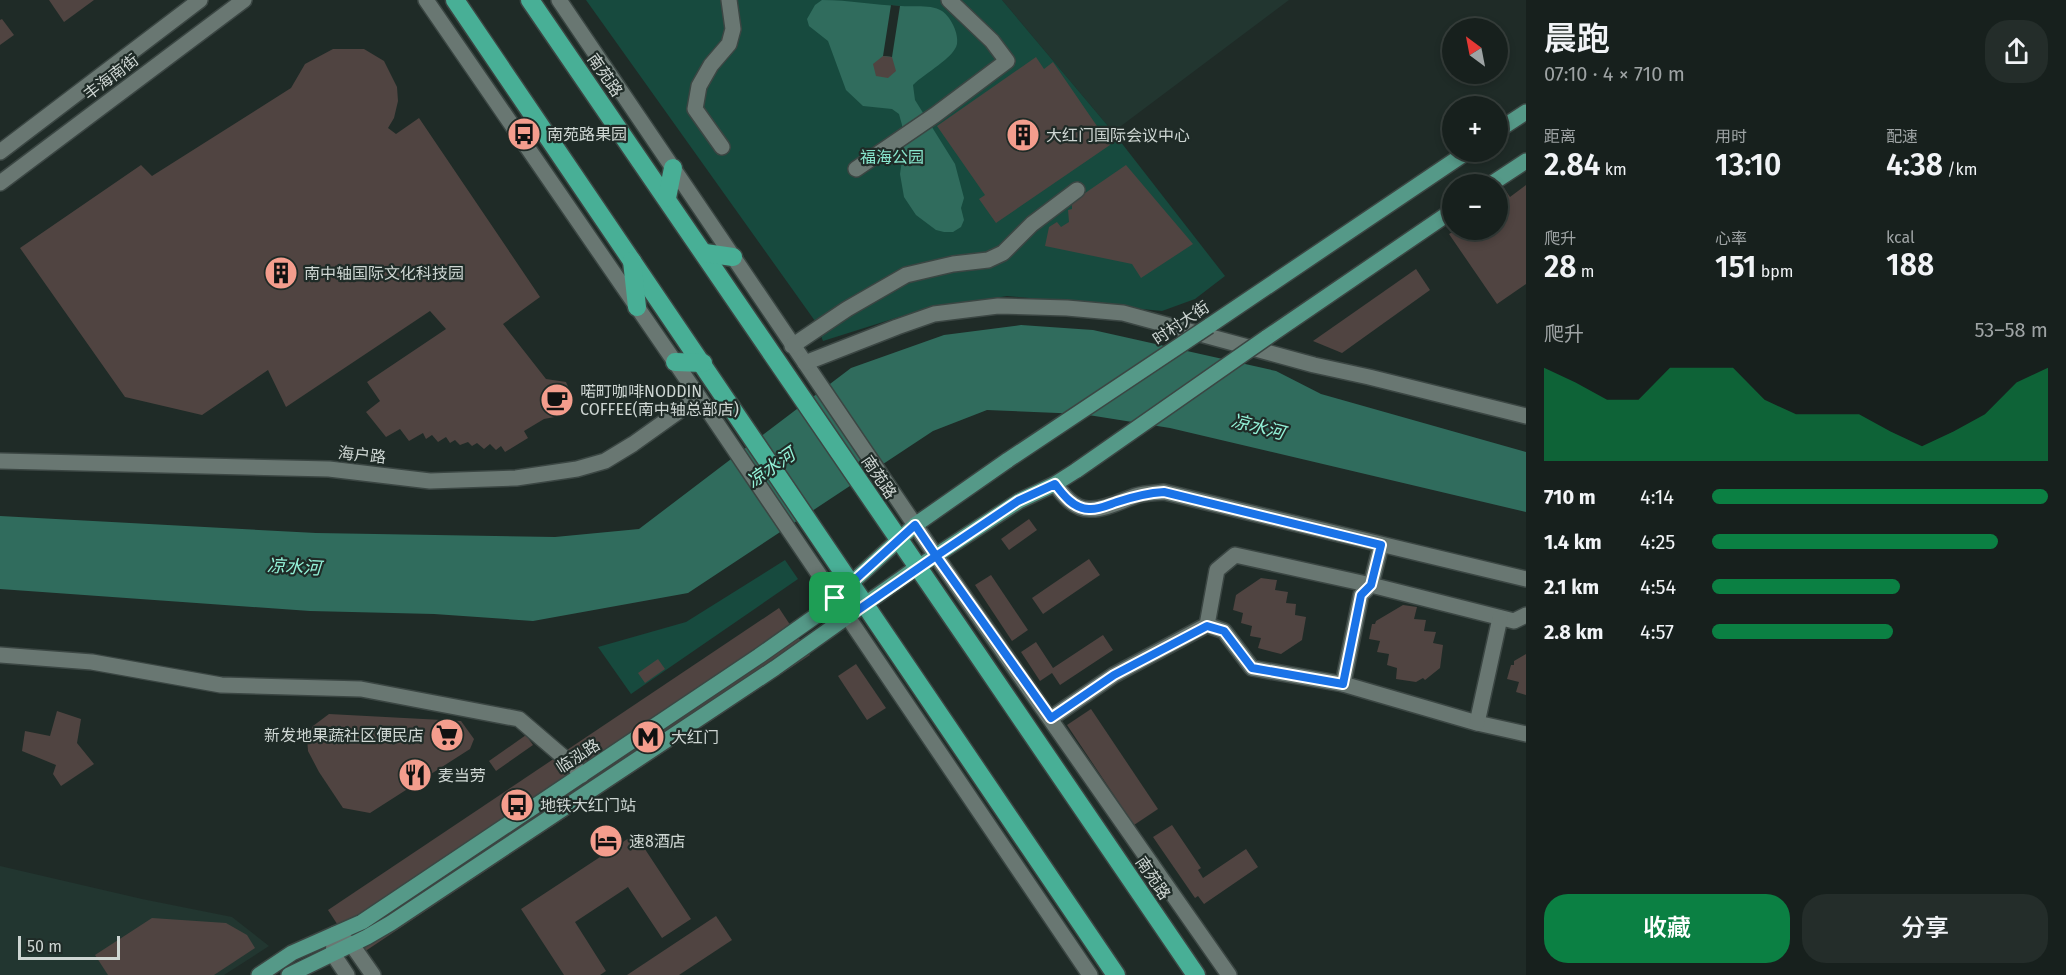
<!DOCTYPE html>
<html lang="zh">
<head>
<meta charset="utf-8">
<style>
  body { margin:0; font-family:"Fira Sans","Noto Sans SC",sans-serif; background:#242d2a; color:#f1f3f6; height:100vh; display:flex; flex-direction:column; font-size:22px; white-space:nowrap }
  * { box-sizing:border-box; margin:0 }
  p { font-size:20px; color:#9ea3a4 }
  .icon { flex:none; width:33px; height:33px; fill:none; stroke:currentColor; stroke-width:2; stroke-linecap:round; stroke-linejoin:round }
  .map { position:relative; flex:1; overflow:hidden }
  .side { display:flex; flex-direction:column; background:#17201d; width:540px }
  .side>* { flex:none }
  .needle { width:39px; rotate:328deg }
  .fabs { position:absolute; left:1442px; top:18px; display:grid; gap:12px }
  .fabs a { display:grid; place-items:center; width:66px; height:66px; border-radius:50%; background:#17201d; box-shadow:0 3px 9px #0003,0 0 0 2px #363e3b; font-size:30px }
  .scale { position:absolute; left:18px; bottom:15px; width:102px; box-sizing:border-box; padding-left:6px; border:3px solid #ced6d3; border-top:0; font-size:16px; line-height:21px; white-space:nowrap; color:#ced6d3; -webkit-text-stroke:4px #1f2b27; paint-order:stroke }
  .pin { position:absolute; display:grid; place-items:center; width:51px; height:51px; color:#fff; margin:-26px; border-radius:12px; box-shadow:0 3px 9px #0006 }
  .round { display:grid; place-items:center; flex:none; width:63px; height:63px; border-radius:24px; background:#242d2a }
  .summary { display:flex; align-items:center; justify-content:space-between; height:102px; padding:0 18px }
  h1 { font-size:33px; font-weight:600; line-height:45px }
  .stats { display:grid; grid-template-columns:repeat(3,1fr); gap:9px; height:102px; padding:6px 18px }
  .stats div { display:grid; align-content:center }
  .stats b { font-size:30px; font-weight:600 }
  .stats small { font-size:16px; font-weight:400 }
  .stats p { font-size:16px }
  .chart { height:168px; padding:12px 18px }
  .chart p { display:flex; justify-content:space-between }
  .chart svg { width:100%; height:108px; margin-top:6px; fill:#0b8043; opacity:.7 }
  .button { display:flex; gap:12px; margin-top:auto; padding:12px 18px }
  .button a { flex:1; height:69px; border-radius:24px; background:#0b8043; color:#fff; font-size:24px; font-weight:600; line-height:69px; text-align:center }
  .button a+a { background:#242d2a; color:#f1f3f6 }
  ul { padding:0 18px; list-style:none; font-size:20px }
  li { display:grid; grid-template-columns:96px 72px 1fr; align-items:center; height:45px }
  li i { height:15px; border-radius:8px; background:#0b8043 }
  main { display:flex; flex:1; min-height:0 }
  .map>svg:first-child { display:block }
  .built { fill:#223630 }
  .green { fill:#174a3e }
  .water { fill:#306c5d }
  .pier { fill:#1f2b27 }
  .building { fill:#504441 }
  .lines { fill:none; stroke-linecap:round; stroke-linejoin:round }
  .minor-casing { stroke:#3b4643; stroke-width:18 }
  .major-casing { stroke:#3b4643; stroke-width:18 }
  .highway-casing { stroke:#3b4643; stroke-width:21 }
  .minor { stroke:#697772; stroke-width:15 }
  .major { stroke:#598; stroke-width:15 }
  .highway { stroke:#48af96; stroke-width:18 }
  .major-bridge-casing { stroke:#3b4643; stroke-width:18; stroke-linecap:butt }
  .major-bridge { stroke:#598; stroke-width:15 }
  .route-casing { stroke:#fff; stroke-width:12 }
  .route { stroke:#1a73e8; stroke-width:8 }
  .labels { text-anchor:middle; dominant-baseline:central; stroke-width:4.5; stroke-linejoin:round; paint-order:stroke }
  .street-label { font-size:16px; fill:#ced6d3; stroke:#1f2b27 }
  .poi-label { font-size:16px; fill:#ced6d3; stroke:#1f2b27; text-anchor:start }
  .park-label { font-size:16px; fill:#88e7ce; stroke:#1f2b27 }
  .water-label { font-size:18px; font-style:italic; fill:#94f3d9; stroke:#1f2b27 }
</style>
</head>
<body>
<main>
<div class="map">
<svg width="1526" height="975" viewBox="0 0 1526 975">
  <rect width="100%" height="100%" fill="#1f2b27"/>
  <g class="built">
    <polygon points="1002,0 1289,0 1113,132"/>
    <polygon points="0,866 142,899 232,917 269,946 224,975 0,975"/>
  </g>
  <g class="green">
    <polygon points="586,0 1002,0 1113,132 1225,276 1195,299 1162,311 1007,296 918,311 823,341 815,321"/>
    <polygon points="785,560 798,579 631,694 598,647 686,622"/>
  </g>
  <g class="water">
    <path d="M822 0C850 0 874 5 901 6 913 7 932 4 942 11 951 17 959 34 957 44 954 58 925 73 913 85L915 100 955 164 964 198 961 208 964 220 961 227 953 232H944L936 230 916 215 904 197 900 174 903 153 902 125 899 114 892 109 863 106 846 90 828 41 809 26 807 19 815 5Z"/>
    <polygon points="1021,325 1093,330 1276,371 1321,394 1526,452 1526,512 1170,428 1082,414 987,410 933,431 688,593 533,621 434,614 310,611 0,589 0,516 316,533 555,537 639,529 851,368 944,335"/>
  </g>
  <polygon class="pier" points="891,5 900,6 892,57 883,56"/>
  <g class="building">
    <polygon points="49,0 94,0 64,22"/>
    <polygon points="2,19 14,35 0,45 0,20"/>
    <polygon points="333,49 364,49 384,61 397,87 398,101 394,118 388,128 396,134 419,118 540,297 503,324 546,379 566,382 572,396 565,415 544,419 524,431 528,438 505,452 501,446 496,450 490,444 484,449 477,443 472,446 468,442 460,445 455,440 450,443 446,437 438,442 432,435 426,439 423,433 409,441 400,429 386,437 366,412 380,401 367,382 446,329 430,311 286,407 268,370 202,415 125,397 20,248 141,165 152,176 291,88 305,64"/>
    <polygon points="883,56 892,57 896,71 888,78 876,76 873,64"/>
    <polygon points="1036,57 1044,69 1053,62 1110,145 996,223 979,199 985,195 937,126"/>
    <polygon points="1126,165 1193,244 1141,278 1132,264 1045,246 1049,227 1057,222 1061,227 1069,222 1068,210 1072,209 1072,202"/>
    <polygon points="1526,185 1526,284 1497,304 1449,234 1456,230 1497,230 1497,192 1504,188 1510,197"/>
    <polygon points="1416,269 1430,290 1342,353 1313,341"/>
    <polygon points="1029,519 1037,530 1009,550 1001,539"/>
    <polygon points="1089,559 1100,575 1043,614 1032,598"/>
    <polygon points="991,575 1028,630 1012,641 975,585"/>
    <polygon points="1261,578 1277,580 1275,590 1288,592 1286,603 1296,604 1295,615 1306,617 1302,640 1281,654 1258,648 1261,638 1250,636 1252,626 1241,623 1243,613 1233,610 1236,595"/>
    <polygon points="1403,605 1417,607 1414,619 1426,620 1424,631 1436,632 1433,643 1443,645 1440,668 1425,680 1423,678 1416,682 1396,679 1397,668 1387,665 1389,654 1377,652 1380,641 1369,639 1372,624 1375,624 1376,621"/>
    <polygon points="779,608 810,655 358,956 328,910"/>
    <polygon points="1103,635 1113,650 1060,685 1052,673 1040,681 1021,652 1036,642 1053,668"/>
    <polygon points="1526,654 1526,695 1516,692 1519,682 1507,679 1511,665 1514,665 1514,661"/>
    <polygon points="658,659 665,669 645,683 638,673"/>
    <polygon points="856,664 886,708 867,720 838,676"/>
    <polygon points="1091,709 1158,809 1134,825 1067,725"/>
    <polygon points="57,711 81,719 77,743 94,764 61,786 53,774 56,765 22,751 25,731 50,736"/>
    <polygon points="329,714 461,721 474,739 470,749 370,813 343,808 319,772 308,751 307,737 313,726"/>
    <polygon points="526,735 533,745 496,771 489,761"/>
    <polygon points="1172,825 1201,868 1198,870 1203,878 1246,849 1258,867 1204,904 1198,896 1195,898 1153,837"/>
    <polygon points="635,834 691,919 662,938 628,887 575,922 606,971 600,975 564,975 521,909"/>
    <polygon points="716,916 732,940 679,975 627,975"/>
    <polygon points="152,918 226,923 247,935 255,948 214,975 108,975 95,955"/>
  </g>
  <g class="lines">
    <defs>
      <g id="minor">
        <polyline points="426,0 699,397 1090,975"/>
        <polyline points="559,0 936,556 1229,975"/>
        <polyline points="722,147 695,109 699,86 711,65 729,44 733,29 729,0"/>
        <polyline points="0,152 200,0"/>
        <polyline points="856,169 935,115 1007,61 992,41 949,0"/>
        <polyline points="0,183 244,0"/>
        <polyline points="792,346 847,309 906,275 953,264 988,260 1003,253 1032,224 1077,190"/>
        <polyline points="805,363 897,327 934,314 998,306 1067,308 1123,313 1314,365 1369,377 1526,416"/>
        <polyline points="0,461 329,469 430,481 516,478 577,469 605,461 633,444 699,397"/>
        <path d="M1055 484C1063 495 1074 509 1089 509 1104 510 1121 501 1135 496 1144 493 1154 493 1164 492L1526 579"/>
        <polyline points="1381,545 1371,585 1514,621 1526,615"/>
        <polyline points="1207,625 1224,631 1252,668 1343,684 1477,723 1526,734"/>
        <polyline points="0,655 92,662 221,685 361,689 519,719 575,767 582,775"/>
        <polyline points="1343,684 1361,595 1371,585"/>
        <polyline points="1051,718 1114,675 1207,625 1217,570 1235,555 1371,585"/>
        <polyline points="1477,723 1500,618"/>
        <polyline points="347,975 333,954 335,934 352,945 373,975"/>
      </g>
      <g id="major">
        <polyline points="1497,131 1526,112"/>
        <polyline points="1491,184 1526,161"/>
        <polyline points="1209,326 1467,152"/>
        <polyline points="1266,338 1452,211"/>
        <polyline points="259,975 292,953 362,922 759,656 827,608 835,598 915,525 1008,460"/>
        <polyline points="289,975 367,937 391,923 775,668 909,573 1019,501 1055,484 1077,470"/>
      </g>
      <g id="highway">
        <polyline points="455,0 1116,975"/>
        <path d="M530 0C754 324 974 650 1196 975"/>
        <polyline points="667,198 673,168"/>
        <polyline points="705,253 733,257"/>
        <polyline points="632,261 637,307"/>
        <polyline points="675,362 703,363"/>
      </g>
    </defs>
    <use href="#minor" class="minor-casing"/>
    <use href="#major" class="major-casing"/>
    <use href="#highway" class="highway-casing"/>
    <use href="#minor" class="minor"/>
    <use href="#major" class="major"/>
    <use href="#highway" class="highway"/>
    <defs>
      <g id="major-bridge">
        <polyline points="1008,460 1209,326"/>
        <polyline points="1077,470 1266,338"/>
      </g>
    </defs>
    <use href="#major-bridge" class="major-bridge-casing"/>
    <use href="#major-bridge" class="major-bridge"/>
  </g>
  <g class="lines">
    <defs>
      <path id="route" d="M835 598 848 617 936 556 1051 718 1114 675 1207 626 1224 631 1252 668 1343 684 1361 595 1371 585 1381 545 1164 492C1147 493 1132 497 1117 502 1108 505 1098 510 1089 509 1074 509 1063 495 1055 484L1018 501 936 556 915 525 835 598"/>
    </defs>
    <use href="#route" class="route-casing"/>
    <use href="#route" class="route"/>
  </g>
  <defs>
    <symbol id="bus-disc" viewBox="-11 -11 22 22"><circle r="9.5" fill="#f49d8d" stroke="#1f2b27"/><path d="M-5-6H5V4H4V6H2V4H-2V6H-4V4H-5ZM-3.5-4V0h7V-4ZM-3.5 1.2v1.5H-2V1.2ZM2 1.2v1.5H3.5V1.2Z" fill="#111"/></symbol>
    <symbol id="building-disc" viewBox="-11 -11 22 22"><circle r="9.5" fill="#f49d8d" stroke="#1f2b27"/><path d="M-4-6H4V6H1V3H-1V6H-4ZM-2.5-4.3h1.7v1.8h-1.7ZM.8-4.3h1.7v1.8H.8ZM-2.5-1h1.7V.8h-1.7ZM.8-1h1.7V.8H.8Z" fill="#111"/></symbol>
    <symbol id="cafe-disc" viewBox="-11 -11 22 22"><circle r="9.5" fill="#f49d8d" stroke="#1f2b27"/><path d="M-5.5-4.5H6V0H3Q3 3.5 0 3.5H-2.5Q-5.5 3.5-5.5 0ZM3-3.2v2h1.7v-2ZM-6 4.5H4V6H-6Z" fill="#111"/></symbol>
    <symbol id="supermarket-disc" viewBox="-11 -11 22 22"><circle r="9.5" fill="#f49d8d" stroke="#1f2b27"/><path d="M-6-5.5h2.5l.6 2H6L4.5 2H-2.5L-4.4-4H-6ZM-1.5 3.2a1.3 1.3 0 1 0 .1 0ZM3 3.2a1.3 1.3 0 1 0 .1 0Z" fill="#111"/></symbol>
    <symbol id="metro-disc" viewBox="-11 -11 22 22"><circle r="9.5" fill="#f49d8d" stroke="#1f2b27"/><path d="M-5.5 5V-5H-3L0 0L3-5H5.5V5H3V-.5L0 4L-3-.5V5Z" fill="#111"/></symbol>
    <symbol id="restaurant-disc" viewBox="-11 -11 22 22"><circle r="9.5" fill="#f49d8d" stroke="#1f2b27"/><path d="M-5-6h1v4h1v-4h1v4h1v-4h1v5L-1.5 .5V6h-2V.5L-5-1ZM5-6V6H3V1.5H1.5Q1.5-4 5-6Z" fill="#111"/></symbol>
    <symbol id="hotel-disc" viewBox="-11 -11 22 22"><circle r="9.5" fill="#f49d8d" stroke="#1f2b27"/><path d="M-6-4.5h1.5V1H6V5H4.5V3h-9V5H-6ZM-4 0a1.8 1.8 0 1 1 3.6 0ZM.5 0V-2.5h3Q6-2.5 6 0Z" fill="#111"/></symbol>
  </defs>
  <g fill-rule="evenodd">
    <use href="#bus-disc" x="505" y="115" width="38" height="38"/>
    <use href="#building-disc" x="1004" y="116" width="38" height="38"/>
    <use href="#building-disc" x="262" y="254" width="38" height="38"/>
    <use href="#cafe-disc" x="538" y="381" width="38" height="38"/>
    <use href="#supermarket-disc" x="428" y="716" width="38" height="38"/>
    <use href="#metro-disc" x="629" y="718" width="38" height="38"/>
    <use href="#restaurant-disc" x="396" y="756" width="38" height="38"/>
    <use href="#bus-disc" x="498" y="786" width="38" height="38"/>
    <use href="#hotel-disc" x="587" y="822" width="38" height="38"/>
  </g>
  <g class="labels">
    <g class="street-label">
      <text transform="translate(605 75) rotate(55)">南苑路</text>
      <text transform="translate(111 77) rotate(-37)">丰海南街</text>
      <text transform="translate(1181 323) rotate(-34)">时村大街</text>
      <text transform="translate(362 455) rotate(6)">海户路</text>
      <text transform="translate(879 477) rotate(56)">南苑路</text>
      <text transform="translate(578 756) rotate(-33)">临泓路</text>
      <text transform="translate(1153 878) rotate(56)">南苑路</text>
    </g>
    <g class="poi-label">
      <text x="547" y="134">南苑路果园</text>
      <text x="1046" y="135">大红门国际会议中心</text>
      <text x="304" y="273">南中轴国际文化科技园</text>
      <text x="580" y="391">喏町咖啡NODDIN<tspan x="580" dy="18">COFFEE(南中轴总部店)</tspan></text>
      <text x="424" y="735" text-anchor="end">新发地果蔬社区便民店</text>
      <text x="671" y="737">大红门</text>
      <text x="438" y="775">麦当劳</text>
      <text x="540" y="805">地铁大红门站</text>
      <text x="629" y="841">速8酒店</text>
    </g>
    <g class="park-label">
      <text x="892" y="157">福海公园</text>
    </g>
    <g class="water-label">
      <text transform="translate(1258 427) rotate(14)">凉水河</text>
      <text transform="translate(771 468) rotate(-35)">凉水河</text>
      <text transform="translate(294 567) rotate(3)">凉水河</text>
    </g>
  </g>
</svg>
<div class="fabs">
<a><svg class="needle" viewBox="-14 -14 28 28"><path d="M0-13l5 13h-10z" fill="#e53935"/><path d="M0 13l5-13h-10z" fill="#9ea3a4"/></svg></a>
<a>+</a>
<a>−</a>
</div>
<div class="scale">50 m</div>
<div class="pin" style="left:835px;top:598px;background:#1e9e55"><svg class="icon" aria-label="arrive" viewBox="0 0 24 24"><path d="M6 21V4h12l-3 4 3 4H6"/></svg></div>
</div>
<section class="side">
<div class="summary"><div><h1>晨跑</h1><p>07:10 · 4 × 710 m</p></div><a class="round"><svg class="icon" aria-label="share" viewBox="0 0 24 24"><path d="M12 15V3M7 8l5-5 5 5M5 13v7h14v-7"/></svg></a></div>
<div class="stats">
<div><p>距离</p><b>2.84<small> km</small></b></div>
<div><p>用时</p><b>13:10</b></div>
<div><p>配速</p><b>4:38<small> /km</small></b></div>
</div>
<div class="stats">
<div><p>爬升</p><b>28<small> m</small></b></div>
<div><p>心率</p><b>151<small> bpm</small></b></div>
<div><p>kcal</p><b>188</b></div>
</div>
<div class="chart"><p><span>爬升</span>53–58 m</p>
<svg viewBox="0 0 160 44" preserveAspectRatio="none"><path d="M0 44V6L10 12L20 19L30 19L40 6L50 6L60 6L70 19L80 25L90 25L100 25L110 32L120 38L130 32L140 25L150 12L160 6V44z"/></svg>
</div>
<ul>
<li><b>710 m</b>4:14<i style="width:100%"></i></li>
<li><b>1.4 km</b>4:25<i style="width:85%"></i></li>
<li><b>2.1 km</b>4:54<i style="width:56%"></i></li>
<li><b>2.8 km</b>4:57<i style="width:54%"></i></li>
</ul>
<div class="button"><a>收藏</a><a>分享</a></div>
</section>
</main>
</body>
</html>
